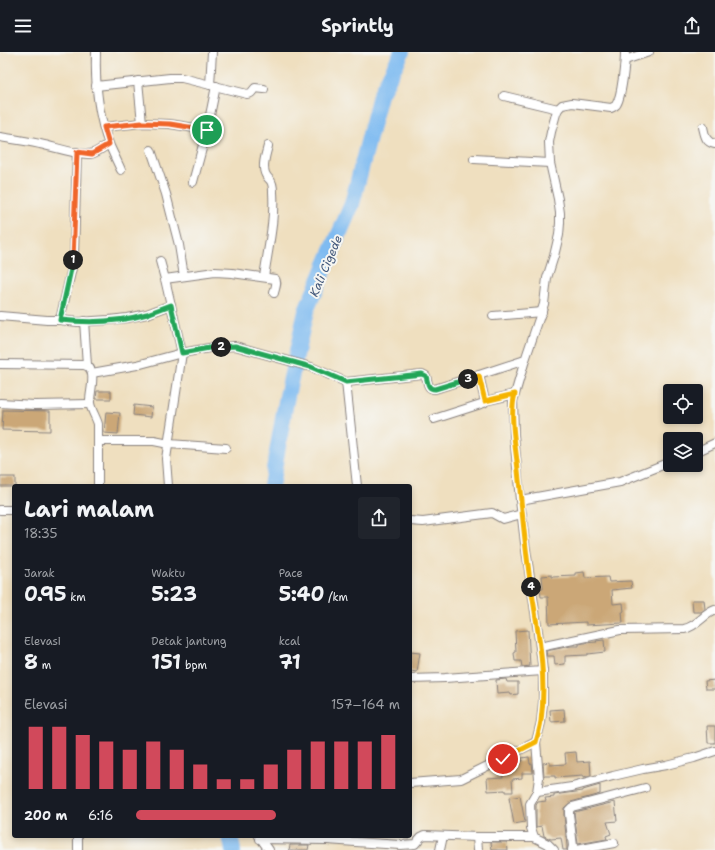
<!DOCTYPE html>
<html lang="id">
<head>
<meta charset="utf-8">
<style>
  body { margin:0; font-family:"Shantell Sans",sans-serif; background:#20242c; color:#f1f3f6; height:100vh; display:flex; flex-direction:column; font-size:15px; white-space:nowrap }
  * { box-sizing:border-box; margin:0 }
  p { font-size:13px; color:#9ea1a6 }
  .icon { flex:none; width:22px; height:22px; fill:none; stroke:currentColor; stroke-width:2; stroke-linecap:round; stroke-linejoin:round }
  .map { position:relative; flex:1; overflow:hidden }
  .side { position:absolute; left:12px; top:432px; width:400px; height:354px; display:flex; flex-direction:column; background:#171b24; border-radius:4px; box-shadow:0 2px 6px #0003 }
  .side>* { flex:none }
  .fabs { position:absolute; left:663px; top:332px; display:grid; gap:8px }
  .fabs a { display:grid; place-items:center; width:40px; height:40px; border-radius:4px; background:#171b24; box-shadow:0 2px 6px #0003; font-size:20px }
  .pin { position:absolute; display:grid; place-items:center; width:34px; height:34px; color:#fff; margin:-17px; border:2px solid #fff; border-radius:50%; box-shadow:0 1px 4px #0007 }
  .km { position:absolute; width:20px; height:20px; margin:-10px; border-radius:50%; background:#222; color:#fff; font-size:11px; line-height:20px; text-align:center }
  .round { display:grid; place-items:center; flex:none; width:42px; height:42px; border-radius:4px; background:#20242c }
  .overview { display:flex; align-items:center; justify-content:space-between; height:68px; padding:0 12px }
  h1 { font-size:22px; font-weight:700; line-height:30px }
  .stats { display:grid; grid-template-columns:repeat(3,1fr); gap:6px; height:68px; padding:4px 12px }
  .stats div { display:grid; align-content:center }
  .stats b { font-size:20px; font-weight:700 }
  .stats small { font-size:11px; font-weight:400 }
  .stats p { font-size:11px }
  .chart { height:112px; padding:8px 12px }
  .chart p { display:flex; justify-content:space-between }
  .chart svg { width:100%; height:72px; margin-top:4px; stroke:#d1495b; stroke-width:6 }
  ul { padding:0 12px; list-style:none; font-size:13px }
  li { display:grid; grid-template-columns:64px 48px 1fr; align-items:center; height:30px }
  li i { height:10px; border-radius:5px; background:#d1495b }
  header { display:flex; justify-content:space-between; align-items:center; height:52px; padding:0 12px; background:#171b24; font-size:18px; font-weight:700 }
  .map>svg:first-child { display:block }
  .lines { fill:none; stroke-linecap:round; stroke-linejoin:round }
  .river { stroke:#7fbbf1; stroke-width:16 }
  .building { fill:#cba777 }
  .minor-casing { stroke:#88807d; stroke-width:10 }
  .minor { stroke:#fff; stroke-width:8 }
  .split-1-casing { stroke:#fff; stroke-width:8 }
  .split-2-casing { stroke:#fff; stroke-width:8 }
  .split-3-casing { stroke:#fff; stroke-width:8 }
  .split-4-casing { stroke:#fff; stroke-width:8 }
  .split-5-casing { stroke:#fff; stroke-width:8 }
  .split-1 { stroke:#f0652b; stroke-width:5 }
  .split-2 { stroke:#22a559; stroke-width:5 }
  .split-3 { stroke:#22a559; stroke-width:5 }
  .split-4 { stroke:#f5b400; stroke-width:5 }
  .split-5 { stroke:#f5b400; stroke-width:5 }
  .labels { text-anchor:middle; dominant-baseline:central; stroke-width:4; stroke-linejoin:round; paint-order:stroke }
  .water-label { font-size:12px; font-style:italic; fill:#43587b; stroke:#f6f6f2 }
</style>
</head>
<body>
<header><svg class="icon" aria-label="menu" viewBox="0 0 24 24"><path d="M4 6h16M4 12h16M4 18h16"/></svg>Sprintly<svg class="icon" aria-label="share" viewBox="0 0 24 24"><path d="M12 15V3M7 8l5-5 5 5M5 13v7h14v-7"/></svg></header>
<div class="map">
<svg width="715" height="798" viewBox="0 0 715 798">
  <rect width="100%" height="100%" fill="#f6f6f2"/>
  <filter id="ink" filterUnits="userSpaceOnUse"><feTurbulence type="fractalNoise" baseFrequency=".025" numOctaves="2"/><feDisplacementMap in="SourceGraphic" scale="8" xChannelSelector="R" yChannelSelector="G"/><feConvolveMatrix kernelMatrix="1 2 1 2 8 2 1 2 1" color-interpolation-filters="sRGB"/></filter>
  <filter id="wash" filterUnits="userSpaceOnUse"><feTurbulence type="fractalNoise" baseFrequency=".012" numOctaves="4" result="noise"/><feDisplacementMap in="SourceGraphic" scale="16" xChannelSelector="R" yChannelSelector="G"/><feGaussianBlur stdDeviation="0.9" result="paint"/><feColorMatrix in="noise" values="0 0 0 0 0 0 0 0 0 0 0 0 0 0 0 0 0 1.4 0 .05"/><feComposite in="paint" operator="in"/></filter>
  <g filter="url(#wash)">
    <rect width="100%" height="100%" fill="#efdfbf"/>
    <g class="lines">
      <g class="river">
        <polyline points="271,434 287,344 306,259 352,152 380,43 402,0"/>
        <polyline points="230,784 233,798"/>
      </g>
    </g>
    <g id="blocks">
      <g class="building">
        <polygon points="97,339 111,339 111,347 96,347"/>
        <polygon points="134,353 152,355 151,365 133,363"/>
        <polygon points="3,358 50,359 50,379 2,378"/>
        <polygon points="106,360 120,361 118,382 104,381"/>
        <rect x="0" y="425" width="15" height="9"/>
        <polygon points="584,520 585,526 608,525 609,530 631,529 632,536 612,538 613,552 623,551 624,560 622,560 623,571 586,573 586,570 549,572 548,545 541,545 540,537 543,537 542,524 552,523 552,525 576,524 576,521"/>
        <polygon points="692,548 704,548 705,557 701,560 693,560"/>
        <polygon points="528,578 530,614 522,615 521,609 515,609 514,601 516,600 515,579"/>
        <polygon points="604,588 605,600 587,602 587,603 565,604 565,612 555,613 554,604 547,604 546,599 571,594 579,594 579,592 584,591 597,590 596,589"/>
        <polygon points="410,600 420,601 417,620 410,619"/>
        <polygon points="506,627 507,630 518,630 518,642 511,643 510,641 497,642 496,628"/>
        <polygon points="715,628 715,637 706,637 705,629"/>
        <polygon points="564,657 565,669 551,670 550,658"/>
        <polygon points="707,674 715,674 715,691 708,691"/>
        <polygon points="576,700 577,710 590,709 591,724 583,726 583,724 555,726 555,724 544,724 543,711 550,710 550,713 566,712 565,701"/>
        <polygon points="529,705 530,712 532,711 533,721 522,721 522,726 512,727 513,740 505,740 505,738 488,739 487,726 503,725 502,713 508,710 522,709 522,706"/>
        <polygon points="600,733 600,742 571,750 564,756 564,763 567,794 567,798 563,798 561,786 551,787 544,784 542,774 536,775 536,753 538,750 546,749 545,746 554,745 554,743 583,739 583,738"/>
        <polygon points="520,744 525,770 514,772 509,746"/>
        <polygon points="615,750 617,769 607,770 611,782 606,784 607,787 578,792 574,760"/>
        <polygon points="491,790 507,790 508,798 492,798"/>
        <polygon points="290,793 309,793 308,798 289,798"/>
      </g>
    </g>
  </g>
  <g filter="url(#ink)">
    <use href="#blocks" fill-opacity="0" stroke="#88807d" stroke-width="1"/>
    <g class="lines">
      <defs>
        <g id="minor">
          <path d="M96 0C95 31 98 63 109 92 113 101 117 109 121 118"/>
          <polyline points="625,8 649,0"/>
          <polyline points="138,29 142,71"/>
          <polyline points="210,33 212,0"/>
          <polyline points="96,34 170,26 182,26 247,42 251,41 255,36 264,37"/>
          <polyline points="504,44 558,57"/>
          <polyline points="104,75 142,71 170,72 207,78"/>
          <path d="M703 75C705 83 705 90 715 92"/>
          <path d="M0 85C13 87 27 89 40 92 55 95 76 103 90 102 97 101 103 95 109 92"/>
          <polyline points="151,98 166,142 179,193 184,224"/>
          <polyline points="474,107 550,111"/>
          <polyline points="193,130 207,78 216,34"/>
          <polyline points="160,209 165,227"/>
          <path d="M264 225C268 197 275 169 273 140 273 136 273 131 270 128 268 126 266 124 265 121 262 113 266 102 268 94"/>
          <polyline points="0,264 47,268 60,268 78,270 109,268 127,266 147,262 171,253"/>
          <polyline points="493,264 542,260"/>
          <polyline points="60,268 72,216 74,203 77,100"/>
          <polyline points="84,269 87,313"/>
          <path d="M0 312 84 313C99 316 89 341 90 351 91 358 96 365 98 372V434"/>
          <path d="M92 321 137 313 182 301 209 296 235 294 311 315 346 330 422 322 426 324C428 330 427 337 435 337L479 323 525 308"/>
          <polyline points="346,330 357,434"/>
          <polyline points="485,349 515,342"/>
          <polyline points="0,351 35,353 90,352"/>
          <polyline points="434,367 484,351 485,349 479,323"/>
          <polyline points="98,389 154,389 169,392 226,396"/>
          <polyline points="696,400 715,391"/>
          <path d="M168 434 166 407 182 301 165 227 215 220 232 221 275 227C278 231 275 236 274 241"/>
          <polyline points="520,448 620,430 670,410"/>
          <polyline points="0,458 14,458"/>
          <polyline points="410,469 423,470 492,461 503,467 522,462"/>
          <path d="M540 595 620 578 684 577C698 574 702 563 715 558"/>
          <polyline points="410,627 445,626 543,619"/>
          <polyline points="410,731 461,727 536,690"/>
          <polyline points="537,740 572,735 613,724 643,717 666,713 694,706 715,699"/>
          <polyline points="259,784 269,798"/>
          <polyline points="477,785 478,798"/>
          <polyline points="260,787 327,788 400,793 415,792 421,785 425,783 477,785 534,785"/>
          <polyline points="78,798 78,784"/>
          <polyline points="440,798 443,784"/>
          <path d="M554 798 548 792 534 785 531 776 530 752 537 740 539 726 536 690 541 670 543 650V619L538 580 525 491 520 448 514 383 513 349 525 308 544 252 547 226 554 204 559 183 560 171V161L558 147 550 111 549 90 551 80 556 62 558 57 562 53 572 51 611 56C613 55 614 55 616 53 622 45 625 10 625 0"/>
          <polyline points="572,798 573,794 569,762 569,758 572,755 645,736"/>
          <polyline points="576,798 614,791"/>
        </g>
      </defs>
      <use href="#minor" class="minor-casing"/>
      <use href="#minor" class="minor"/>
    </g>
  </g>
  <g class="lines" filter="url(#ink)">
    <defs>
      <polyline id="split-1" points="73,208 77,100 92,102 109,92 104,75 142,71 170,72 207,78"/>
      <path id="split-2" d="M73 208 60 268C88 271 120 270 147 262 155 259 163 256 171 253L182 301 209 296 221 295"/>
      <path id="split-3" d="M221 295 235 294 311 315 346 330 422 322 426 324C428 330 427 337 435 337L468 327"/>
      <path id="split-4" d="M468 327 479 324 485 349 515 342C509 362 516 397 518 418 522 457 525 496 531 535"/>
      <path id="split-5" d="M503 707 536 690C538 683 540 676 541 669 547 624 538 579 531 535"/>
    </defs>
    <use href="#split-1" class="split-1-casing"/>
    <use href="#split-2" class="split-2-casing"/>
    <use href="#split-3" class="split-3-casing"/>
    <use href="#split-4" class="split-4-casing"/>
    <use href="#split-5" class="split-5-casing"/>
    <use href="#split-1" class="split-1"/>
    <use href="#split-2" class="split-2"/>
    <use href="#split-3" class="split-3"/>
    <use href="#split-4" class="split-4"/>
    <use href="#split-5" class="split-5"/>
  </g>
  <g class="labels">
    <g class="water-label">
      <text transform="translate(326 214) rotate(-67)">Kali Cigede</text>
    </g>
  </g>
</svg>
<div class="fabs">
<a><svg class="icon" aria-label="locate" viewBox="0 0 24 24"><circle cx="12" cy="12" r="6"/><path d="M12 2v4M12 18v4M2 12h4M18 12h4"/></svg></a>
<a><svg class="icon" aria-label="layers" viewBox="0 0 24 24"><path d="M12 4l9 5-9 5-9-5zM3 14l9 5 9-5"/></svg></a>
</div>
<div class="pin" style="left:207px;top:78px;background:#1e9e55"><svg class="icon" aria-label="arrive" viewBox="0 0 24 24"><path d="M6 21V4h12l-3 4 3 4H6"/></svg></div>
<div class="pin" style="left:503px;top:707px;background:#d93025"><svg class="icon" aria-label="check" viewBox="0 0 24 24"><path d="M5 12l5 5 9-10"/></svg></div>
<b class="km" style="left:73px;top:208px">1</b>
<b class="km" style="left:221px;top:295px">2</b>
<b class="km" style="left:468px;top:327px">3</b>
<b class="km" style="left:531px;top:535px">4</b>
<section class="side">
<div class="overview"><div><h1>Lari malam</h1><p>18:35</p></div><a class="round"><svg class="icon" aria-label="share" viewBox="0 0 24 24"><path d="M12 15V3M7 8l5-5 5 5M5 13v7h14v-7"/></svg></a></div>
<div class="stats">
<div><p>Jarak</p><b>0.95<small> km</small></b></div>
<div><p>Waktu</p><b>5:23</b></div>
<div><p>Pace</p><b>5:40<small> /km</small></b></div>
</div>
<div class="stats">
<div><p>Elevasi</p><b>8<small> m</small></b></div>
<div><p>Detak jantung</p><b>151<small> bpm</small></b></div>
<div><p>kcal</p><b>71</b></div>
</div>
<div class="chart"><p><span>Elevasi</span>157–164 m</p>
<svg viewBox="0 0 160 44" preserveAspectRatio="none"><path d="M5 44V6M15 44V6M25 44V11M35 44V15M45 44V20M55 44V15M65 44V20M75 44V29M85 44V38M95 44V38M105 44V29M115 44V20M125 44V15M135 44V15M145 44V15M155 44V11"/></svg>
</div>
<ul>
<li><b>200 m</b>6:16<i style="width:53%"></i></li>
</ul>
</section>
</div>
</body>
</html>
